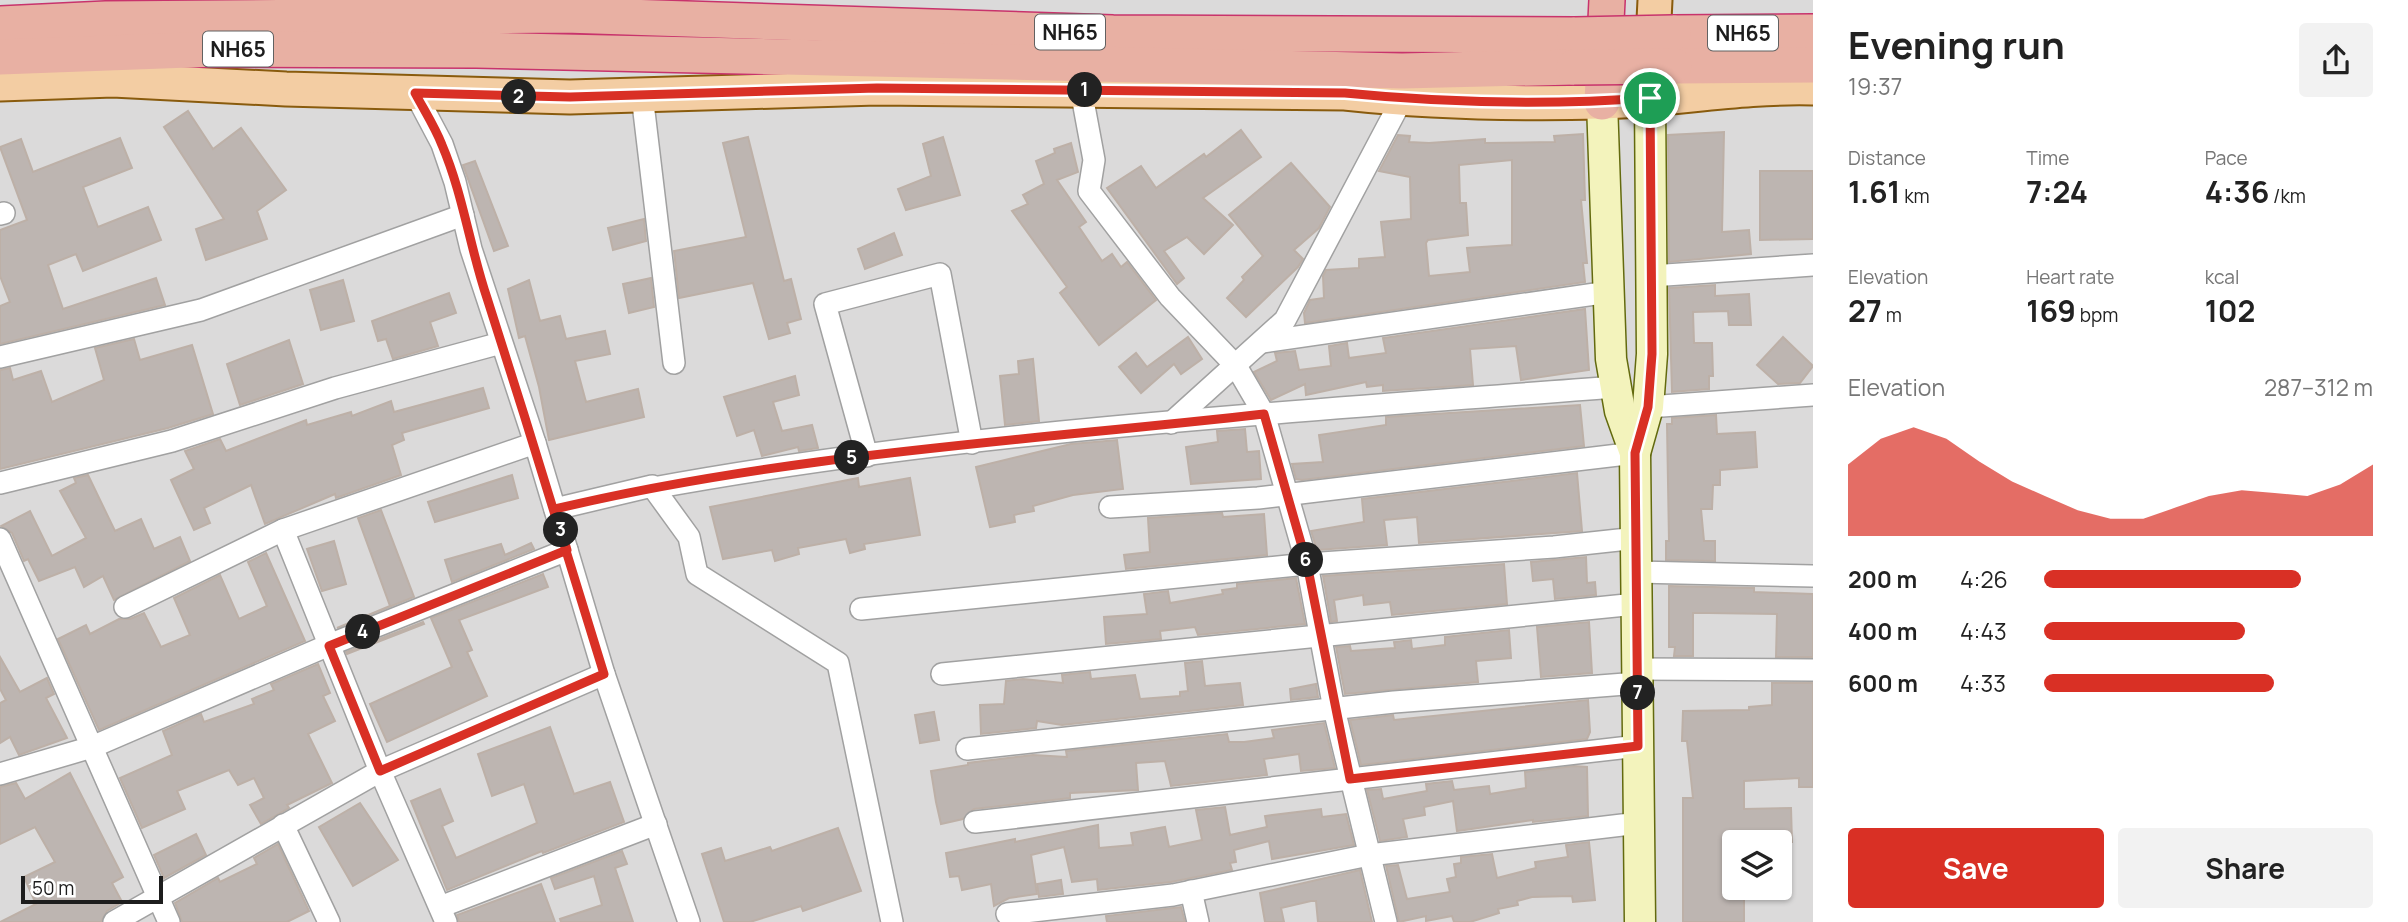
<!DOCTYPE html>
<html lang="en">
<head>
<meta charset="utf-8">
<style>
  body { margin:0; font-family:Manrope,sans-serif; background:#f2f2f2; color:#222; height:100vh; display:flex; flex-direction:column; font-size:26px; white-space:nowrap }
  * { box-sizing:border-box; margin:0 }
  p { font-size:23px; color:#767676 }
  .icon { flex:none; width:38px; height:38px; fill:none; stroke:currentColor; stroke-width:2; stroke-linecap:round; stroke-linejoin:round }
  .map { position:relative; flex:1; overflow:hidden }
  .sheet { display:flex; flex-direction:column; background:#fff; width:595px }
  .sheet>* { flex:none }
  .buttons { position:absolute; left:1722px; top:830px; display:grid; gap:14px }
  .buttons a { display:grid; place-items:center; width:70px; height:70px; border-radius:7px; background:#fff; box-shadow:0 2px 5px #0004; font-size:35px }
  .scale { position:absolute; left:21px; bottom:18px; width:142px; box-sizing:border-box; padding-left:7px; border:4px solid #1d1d1d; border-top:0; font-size:19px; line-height:24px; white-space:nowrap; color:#1d1d1d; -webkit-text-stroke:5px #fff; paint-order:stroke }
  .pin { position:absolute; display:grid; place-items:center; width:60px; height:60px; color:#fff; margin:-30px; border:4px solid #fff; border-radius:50%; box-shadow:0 2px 7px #0007 }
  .km { position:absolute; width:35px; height:35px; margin:-18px; border-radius:50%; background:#222; color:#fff; font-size:19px; line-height:35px; text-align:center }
  .round { display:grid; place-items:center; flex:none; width:74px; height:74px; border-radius:7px; background:#f2f2f2 }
  .overview { display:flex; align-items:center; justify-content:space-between; height:119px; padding:0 35px }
  h1 { font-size:38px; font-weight:700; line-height:52px }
  .metrics { display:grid; grid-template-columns:repeat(3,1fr); gap:10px; height:119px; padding:7px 35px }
  .metrics div { display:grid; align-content:center }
  .metrics b { font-size:30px; font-weight:700 }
  .metrics small { font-size:19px; font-weight:400 }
  .metrics p { font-size:19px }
  .chart { height:196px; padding:14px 35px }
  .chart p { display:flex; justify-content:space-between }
  .chart svg { width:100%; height:126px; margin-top:7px; fill:#d93025; opacity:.7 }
  .cta { display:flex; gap:14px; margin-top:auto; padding:14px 35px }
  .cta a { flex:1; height:80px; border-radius:7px; background:#d93025; color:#fff; font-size:28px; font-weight:700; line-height:80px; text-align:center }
  .cta a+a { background:#f2f2f2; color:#222 }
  ul { padding:0 35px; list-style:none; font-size:23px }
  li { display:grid; grid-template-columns:112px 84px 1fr; align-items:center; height:52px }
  li i { height:18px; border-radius:9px; background:#d93025 }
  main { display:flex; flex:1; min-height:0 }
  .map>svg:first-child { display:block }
  .residential { fill:#dbdada; fill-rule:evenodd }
  .building { fill:#bdb5b1; stroke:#bdb0a7; stroke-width:2; fill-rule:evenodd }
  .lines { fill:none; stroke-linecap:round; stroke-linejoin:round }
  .minor-casing { stroke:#a1a1a1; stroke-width:24 }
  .secondary-casing { stroke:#636a0e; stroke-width:33 }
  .primary-casing { stroke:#895b0d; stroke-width:37 }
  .trunk-casing { stroke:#c8336c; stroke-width:38 }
  .minor { stroke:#fff; stroke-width:21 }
  .secondary { stroke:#f3f3bc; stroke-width:30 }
  .primary { stroke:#f3cda3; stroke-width:33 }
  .trunk { stroke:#e8b0a3; stroke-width:35 }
  .trunk-bridge-casing { stroke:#c8336c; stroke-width:38; stroke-linecap:butt }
  .trunk-bridge { stroke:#e8b0a3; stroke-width:35 }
  .route-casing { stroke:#fff; stroke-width:14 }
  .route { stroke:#d93025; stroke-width:9 }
  .labels { text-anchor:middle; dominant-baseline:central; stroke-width:5; stroke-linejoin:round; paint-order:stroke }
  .shield { fill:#fff; stroke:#616161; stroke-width:2 }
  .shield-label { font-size:21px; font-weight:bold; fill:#1d1d1d }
</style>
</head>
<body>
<main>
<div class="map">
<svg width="1813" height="922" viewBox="0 0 1813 922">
  <rect width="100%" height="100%" fill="#edeae4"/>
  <path class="residential" d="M0 0H1813V922H0ZM1734 842H1780V887H1734Z"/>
  <g class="building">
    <polygon points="188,111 213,149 241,128 286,190 257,211 267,239 206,260 196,229 224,219 164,127"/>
    <polygon points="1241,130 1261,157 1203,198 1233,225 1204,254 1187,237 1164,251 1184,278 1177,284 1107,188 1141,166 1156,188 1204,154 1206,157"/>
    <polygon points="1724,132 1722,232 1749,230 1751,254 1669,262 1668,135"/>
    <path d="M1583 134 1585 200H1581L1587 263H1583L1585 282 1305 323 1304 313 1310 300 1324 298 1323 276 1326 270 1359 268V259L1385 257 1381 222 1411 219 1410 177 1379 171 1398 135 1410 136 1409 142 1429 143 1485 139V143L1555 142 1554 136ZM1512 160V245L1467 248 1470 272 1429 276 1426 243 1428 240 1468 235 1466 203H1460L1459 165Z"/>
    <polygon points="748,137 784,281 791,279 801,319 787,323 790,333 769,339 753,283 679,298 674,251 746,237 723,143"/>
    <polygon points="943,137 960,195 906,210 898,189 931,176 923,144"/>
    <polygon points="120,138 132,168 83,187 98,227 148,207 161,240 83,271 76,254 48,265 63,309 156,278 165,305 0,344 0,306 10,302 0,276 0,230 27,220 0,147 21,139 33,172"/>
    <polygon points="1071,143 1078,172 1057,180 1086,222 1079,227 1102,261 1112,254 1121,267 1127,262 1156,300 1099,345 1060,293 1067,287 1012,211 1028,204 1023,195 1044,184 1036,161 1055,153 1054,149"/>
    <polygon points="475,161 508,246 494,251 463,165"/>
    <polygon points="1291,163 1330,207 1319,228 1294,250 1303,259 1298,267 1246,317 1227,298 1244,280 1242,277 1263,256 1229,215"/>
    <polygon points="1760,171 1813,171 1813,239 1760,240"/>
    <polygon points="644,219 646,241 613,250 608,228"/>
    <polygon points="894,233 902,255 865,269 858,249"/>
    <polygon points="651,278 654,307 629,313 623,284"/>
    <polygon points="343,280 354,321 321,330 310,290"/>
    <polygon points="529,280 540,321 560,316 566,339 605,331 610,354 575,361 586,402 638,389 644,417 549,440 539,387 525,336 519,338 508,289"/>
    <polygon points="1715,285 1715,296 1749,294 1751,325 1729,325 1728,311 1693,312 1694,343 1712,343 1713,376 1709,376 1709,389 1672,392 1669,288"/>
    <polygon points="449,293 456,313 430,322 438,346 393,359 386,339 378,341 372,321"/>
    <polygon points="1585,309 1589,370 1521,380 1516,346 1486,348 1470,349 1473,385 1383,391 1383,385 1367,387 1366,382 1306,395 1305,384 1271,400 1254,372 1277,361 1275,353 1295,351 1299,370 1331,366 1329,346 1347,343 1349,358 1386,353 1383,338"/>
    <polygon points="1188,337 1202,359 1181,374 1174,364 1141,393 1119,367 1136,353 1147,367"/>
    <polygon points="1783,337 1813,366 1800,383 1778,384 1757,365"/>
    <polygon points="134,339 140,360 192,345 213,414 168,428 0,469 0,370 10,368 13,380 41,371 52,402 104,380 95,348"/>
    <polygon points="289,340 303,384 240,405 227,364"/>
    <polygon points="1033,359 1039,421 1005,425 1000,376 1019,374 1018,361"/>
    <polygon points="795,376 799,395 773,402 782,431 812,425 818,448 799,451 798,447 762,456 754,430 737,436 724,397"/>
    <polygon points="483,388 489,408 402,433 404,440 392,445 401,475 336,498 335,494 265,524 251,485 204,508 210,523 194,530 171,480 194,469 185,451 220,439 226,451 306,420 307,425 351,412 352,416 391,401 394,412"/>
    <polygon points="1580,405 1584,446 1302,480 1296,479 1292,464 1323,462 1319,435 1386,425 1386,417"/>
    <polygon points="1716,415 1717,434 1755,432 1757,467 1720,470 1720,485 1713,485 1712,509 1701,509 1704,541 1715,541 1715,561 1666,560 1666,541 1669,541 1667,424 1672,424 1672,418"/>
    <polygon points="1245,429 1247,452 1259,451 1261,479 1191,484 1186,447 1218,442 1217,431"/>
    <polygon points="1117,440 1123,489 1073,495 1033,506 1034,511 1014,515 1015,522 990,527 976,467 1071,444"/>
    <polygon points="1577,473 1582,531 1419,543 1417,517 1384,520 1387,545 1317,550 1311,531 1364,522 1362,499"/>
    <polygon points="88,475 115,531 141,519 154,549 180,537 190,561 114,600 103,576 84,587 75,567 39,581 28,559 24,561 12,533 1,526 30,511 52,556 86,538 60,491 76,483 74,478"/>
    <polygon points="512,475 518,498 435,522 428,502"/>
    <polygon points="858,478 859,487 910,478 920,535 864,544 865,549 850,553 846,539 798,548 799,554 775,561 772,550 723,559 710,507"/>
    <polygon points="381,510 414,597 337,628 390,606 358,518"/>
    <polygon points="1222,513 1223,517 1264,514 1267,555 1126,569 1124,555 1150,552 1148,518"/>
    <polygon points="334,541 346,584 322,591 307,549"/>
    <polygon points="531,543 534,549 452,582 445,560 501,544 505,555"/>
    <polygon points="266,553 305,641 99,730 58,639 86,625 90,634 119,619 130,619 144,613 161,647 190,635 174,598 220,575 239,619 267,606 248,562"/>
    <polygon points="1586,557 1587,583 1595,582 1596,595 1555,599 1553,579 1533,581 1531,562"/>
    <polygon points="1504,564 1507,604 1392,615 1390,602 1364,605 1363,595 1334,600 1337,621 1331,622 1323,576"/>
    <polygon points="543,574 548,587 459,620 472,650 467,652 487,696 387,742 370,704 452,667 431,618"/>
    <polygon points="1296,578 1305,624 1198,635 1195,627 1160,631 1161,639 1106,644 1104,617 1147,614 1144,594 1168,591 1170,603 1223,594 1222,590 1237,588 1237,584"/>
    <polygon points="1669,586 1754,588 1754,592 1813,594 1813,657 1776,657 1777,614 1708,613 1693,613 1693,656 1674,656 1675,647 1669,647"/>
    <polygon points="423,622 424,624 347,654 346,652"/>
    <polygon points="1589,622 1592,673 1541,677 1537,627"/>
    <polygon points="1509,630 1511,658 1476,661 1478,682 1345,694 1336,647 1350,646 1351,651 1395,648 1394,642 1411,640 1412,649 1445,645 1445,637"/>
    <polygon points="0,657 20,692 47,678 54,694 46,698 67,738 19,755 10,737 0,743 0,703 6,700 0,689"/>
    <polygon points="1202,661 1205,686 1240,683 1243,705 1062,725 1037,721 1036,728 981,734 980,705 1004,704 1006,681 1023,679 1063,683 1062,675 1090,672 1091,679 1135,675 1140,699 1180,696 1180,692 1188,691 1185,663"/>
    <polygon points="318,664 330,693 323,696 335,721 308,734 332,783 287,805 289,808 261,824 250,805 264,798 254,778 238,785 229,770 177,791 185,809 142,828 120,778 172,755 163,731 201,714 204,722 254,704 252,699 274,690 271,684"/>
    <polygon points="1772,683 1813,683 1813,787 1799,787 1799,778 1744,781 1744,809 1791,808 1792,842 1734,842 1734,887 1744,887 1744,922 1683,922 1683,798 1693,798 1687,741 1682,741 1683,711 1749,710 1749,707 1772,705"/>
    <polygon points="1316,684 1318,697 1291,700 1290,689"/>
    <polygon points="1588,700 1590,732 1587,739 1361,765 1350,720 1393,715 1394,720"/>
    <polygon points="934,712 939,740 920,743 915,715"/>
    <polygon points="1324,723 1335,768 1301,771 1299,754 1264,759 1267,775 1171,786 1165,761 1136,763 1138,790 1070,793 1070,798 974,809 963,819 941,824 936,802 931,771 968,765 968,763 1033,755 1067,757 1066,751 1227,734 1229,742 1244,742 1274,738 1272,730"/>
    <polygon points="550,727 574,794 610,782 624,822 543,853 542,851 447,890 411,801 440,789 453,821 442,826 456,858 537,823 524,784 492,796 478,754"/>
    <polygon points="1574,766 1587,767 1588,816 1533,822 1533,820 1457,831 1453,801 1424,807 1425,815 1403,819 1407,837 1380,841 1367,790 1381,789 1383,799 1427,791 1426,784 1452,781 1454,790 1489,786 1490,794 1526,788 1525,772"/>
    <polygon points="70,773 123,877 112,883 122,902 107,911 101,922 0,922 36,904 24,877 55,862 35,827 0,844 0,787 16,783 25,799"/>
    <polygon points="360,803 398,860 353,886 319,827"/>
    <polygon points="1225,807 1230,835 1267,827 1265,816 1321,809 1322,817 1346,814 1354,845 1272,859 1269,841 1234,850 1236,862 1230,863 1232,870 1171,882 1098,890 1097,879 1072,882 1064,847 1031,855 1037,894 1009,898 994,906 991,884 962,890 959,876 950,877 946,853 1015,839 1015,842 1098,825 1099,848 1133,845 1131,833 1165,827 1169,847 1202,840 1196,810"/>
    <polygon points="838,828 861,891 803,911 801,906 750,922 724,922 702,854 721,848 725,861 770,847 772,851"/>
    <polygon points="196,834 206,855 164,878 154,855"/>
    <polygon points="1589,842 1595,900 1573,902 1572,896 1532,897 1517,901 1518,905 1498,909 1499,913 1470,922 1454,922 1452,916 1426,921 1426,916 1399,922 1386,866 1398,865 1407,899 1450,892 1447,879 1456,877 1454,864 1461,863 1461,857 1492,854 1497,878 1536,868 1535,862 1568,857 1566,845"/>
    <polygon points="278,844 309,911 287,922 182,922 175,903 218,878 220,882 257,864 254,858"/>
    <polygon points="622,851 627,864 615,868 633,922 561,922 560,919 602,905 594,876 555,889 551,878"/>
    <polygon points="1360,870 1372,922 1318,922 1316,901 1311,901 1281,908 1284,922 1265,922 1260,893"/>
    <polygon points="1061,880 1063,894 1039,897 1037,884"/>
    <polygon points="541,884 555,922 459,922 457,915"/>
    <polygon points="1181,907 1185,922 1107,922 1106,916"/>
  </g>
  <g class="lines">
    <defs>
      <g id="minor">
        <polyline points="1081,90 1094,160 1089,191 1170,297 1236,366 1264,414 1307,564 1334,709 1386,922"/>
        <polyline points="415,93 442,144 455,182 471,249 535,443 604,674 689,922"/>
        <polyline points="642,95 674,363"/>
        <polyline points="0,214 4,213"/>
        <polyline points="1651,276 1813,265"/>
        <polyline points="1262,342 1609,292"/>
        <polyline points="0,357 201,310 463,215"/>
        <polyline points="1648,407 1813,395"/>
        <polyline points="1171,423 1285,320 1402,99"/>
        <polyline points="867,456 825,304 940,274 972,443"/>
        <polyline points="0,483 172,441 335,388 501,343"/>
        <path d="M653 488C970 430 1294 412 1614 387"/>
        <polyline points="1110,507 1258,498 1635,453"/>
        <polyline points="555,509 652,486 689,537 697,574 838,663 892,922"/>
        <polyline points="0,539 169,922"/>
        <polyline points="1636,572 1813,576"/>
        <polyline points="125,607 283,530"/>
        <polyline points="861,609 1307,564 1554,547 1637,538"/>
        <polyline points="1637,669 1813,670"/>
        <polyline points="942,674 1636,604"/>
        <polyline points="967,749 1394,702 1638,683"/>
        <polyline points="0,774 92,747 329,645 567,550"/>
        <polyline points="975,822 1638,746"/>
        <polyline points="283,825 329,922"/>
        <polyline points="1191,891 1198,922"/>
        <polyline points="440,907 656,824"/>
        <polyline points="1007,914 1173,895 1369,855 1639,823"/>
        <polyline points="114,922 380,771 604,674"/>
        <polyline points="446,922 380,771 283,530 535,443"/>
      </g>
      <g id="secondary">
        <polyline points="1602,102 1611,359 1620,411 1635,453 1640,922"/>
        <polyline points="1635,453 1648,407 1652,354 1650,98"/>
      </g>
      <g id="primary">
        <polyline points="1652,60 1655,0"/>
        <path d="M0 84 113 80 286 89 570 97 877 88 1345 93C1429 102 1516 104 1600 102 1671 100 1742 86 1813 88"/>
      </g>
      <g id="trunk">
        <polyline points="0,24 106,19 565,15 1113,33 1575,35"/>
        <polyline points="1673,33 1813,32"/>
        <polyline points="0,57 216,49 476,50 1402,71 1574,67"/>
        <polyline points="1674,66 1813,65"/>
        <polyline points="1602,102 1607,0"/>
      </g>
    </defs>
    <use href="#minor" class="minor-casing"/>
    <use href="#secondary" class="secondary-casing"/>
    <use href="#primary" class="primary-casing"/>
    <use href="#trunk" class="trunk-casing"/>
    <use href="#minor" class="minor"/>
    <use href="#secondary" class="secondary"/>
    <use href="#primary" class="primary"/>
    <use href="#trunk" class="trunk"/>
    <defs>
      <g id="trunk-bridge">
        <polyline points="1575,35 1673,33"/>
        <polyline points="1574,67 1674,66"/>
      </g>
    </defs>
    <use href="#trunk-bridge" class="trunk-bridge-casing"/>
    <use href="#trunk-bridge" class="trunk-bridge"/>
  </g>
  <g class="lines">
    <defs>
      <path id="route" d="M1650 98C1549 105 1446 103 1345 93L877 88 570 97 415 93C424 110 435 127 442 145 463 194 470 248 487 298 527 423 566 548 604 674L380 771 329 646 567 550 555 509C785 454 1027 441 1264 414L1307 564 1350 779 1638 746 1635 453 1648 407 1652 354 1650 98"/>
    </defs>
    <use href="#route" class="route-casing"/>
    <use href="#route" class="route"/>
  </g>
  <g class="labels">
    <g class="shield">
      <rect x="1035" y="14.5" width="70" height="35" rx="5"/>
      <rect x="1708" y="15.5" width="70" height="35" rx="5"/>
      <rect x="203" y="31.5" width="70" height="35" rx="5"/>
    </g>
    <g class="shield-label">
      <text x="1070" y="32">NH65</text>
      <text x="1743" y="33">NH65</text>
      <text x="238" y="49">NH65</text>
    </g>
  </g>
</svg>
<div class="buttons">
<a><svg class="icon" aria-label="layers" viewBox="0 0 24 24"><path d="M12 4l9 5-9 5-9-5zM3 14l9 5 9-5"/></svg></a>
</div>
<div class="scale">50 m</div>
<div class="pin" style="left:1650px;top:98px;background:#1e9e55"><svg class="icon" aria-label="arrive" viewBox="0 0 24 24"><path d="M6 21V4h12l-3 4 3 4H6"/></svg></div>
<b class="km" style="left:1085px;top:90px">1</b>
<b class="km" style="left:519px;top:97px">2</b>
<b class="km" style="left:561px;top:530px">3</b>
<b class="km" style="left:363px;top:632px">4</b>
<b class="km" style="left:852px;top:458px">5</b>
<b class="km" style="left:1306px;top:560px">6</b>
<b class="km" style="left:1638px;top:693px">7</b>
</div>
<section class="sheet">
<div class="overview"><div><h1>Evening run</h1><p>19:37</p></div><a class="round"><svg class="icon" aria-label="share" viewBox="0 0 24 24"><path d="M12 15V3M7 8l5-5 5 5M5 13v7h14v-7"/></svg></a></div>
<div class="metrics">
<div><p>Distance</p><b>1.61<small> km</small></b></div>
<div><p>Time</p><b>7:24</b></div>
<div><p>Pace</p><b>4:36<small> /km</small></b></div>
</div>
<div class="metrics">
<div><p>Elevation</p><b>27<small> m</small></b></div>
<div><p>Heart rate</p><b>169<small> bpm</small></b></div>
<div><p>kcal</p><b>102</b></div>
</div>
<div class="chart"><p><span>Elevation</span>287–312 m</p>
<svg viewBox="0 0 160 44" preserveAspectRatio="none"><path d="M0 44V19L10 10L20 6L30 10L40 18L50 25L60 30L70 35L80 38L90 38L100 34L110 30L120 28L130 29L140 30L150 26L160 19V44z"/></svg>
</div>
<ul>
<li><b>200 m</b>4:26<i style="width:78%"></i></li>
<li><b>400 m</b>4:43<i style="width:61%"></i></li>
<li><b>600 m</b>4:33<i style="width:70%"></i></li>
</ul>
<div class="cta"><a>Save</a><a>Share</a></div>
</section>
</main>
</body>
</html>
